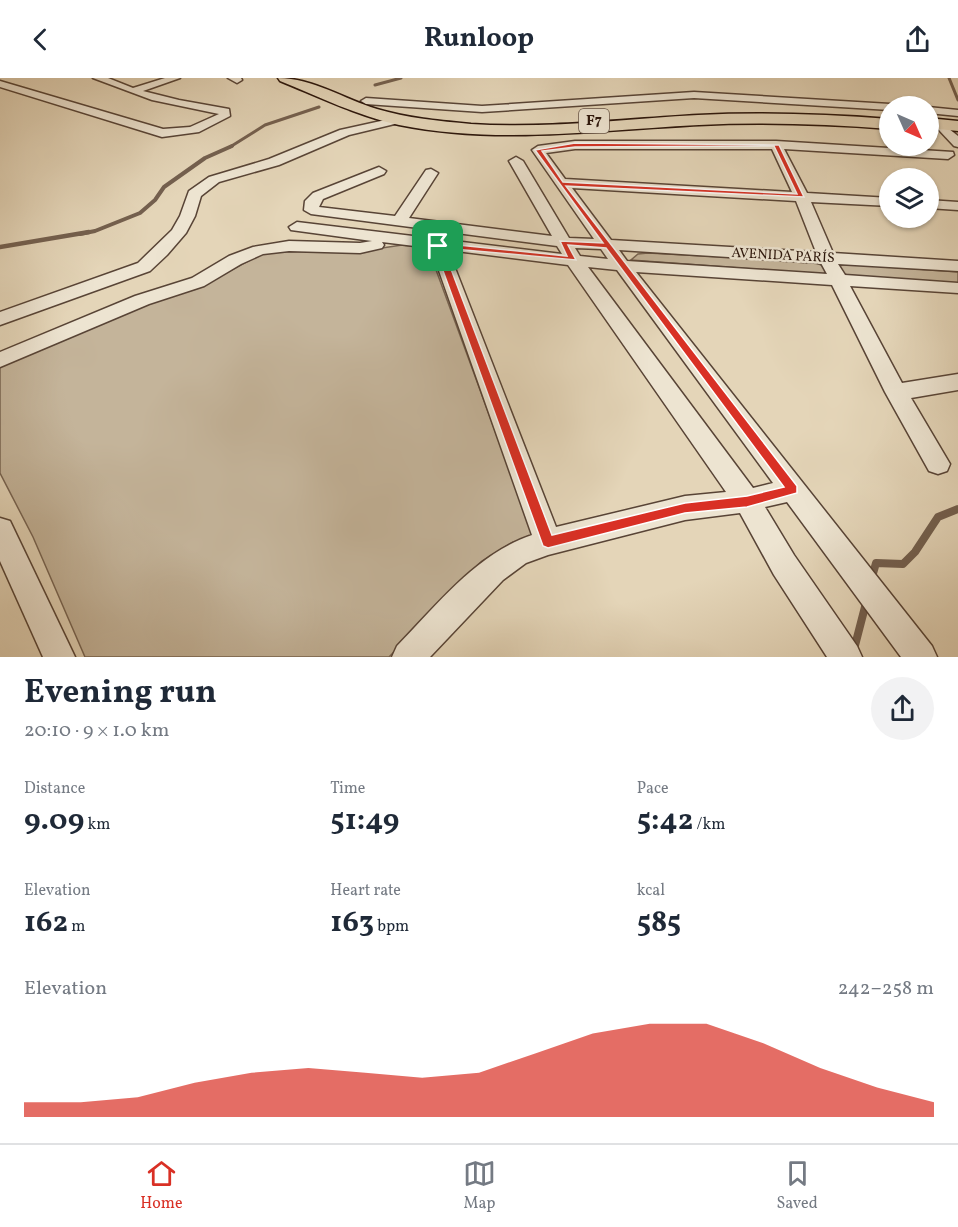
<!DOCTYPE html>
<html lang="en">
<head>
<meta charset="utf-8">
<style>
  body { margin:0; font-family:Vollkorn,serif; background:#f2f2f3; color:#1f2937; height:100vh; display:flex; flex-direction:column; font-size:22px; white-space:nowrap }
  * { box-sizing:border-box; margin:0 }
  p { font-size:20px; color:#747a83 }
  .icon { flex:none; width:33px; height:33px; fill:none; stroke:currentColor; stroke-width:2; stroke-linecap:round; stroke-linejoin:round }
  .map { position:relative; height:579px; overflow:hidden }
  .side { display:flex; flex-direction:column; background:#fff; flex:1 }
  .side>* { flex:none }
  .needle { width:39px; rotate:135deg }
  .tools { position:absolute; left:879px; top:18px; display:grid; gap:12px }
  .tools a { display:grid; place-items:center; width:60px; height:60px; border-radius:50%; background:#fff; box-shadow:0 2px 4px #0004; font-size:30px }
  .pin { position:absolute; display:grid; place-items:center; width:51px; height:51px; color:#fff; margin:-26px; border-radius:12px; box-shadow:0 3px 9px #0006 }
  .round { display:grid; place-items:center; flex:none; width:63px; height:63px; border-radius:32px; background:#f2f2f3 }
  .overview { display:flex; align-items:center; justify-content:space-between; height:102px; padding:0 24px }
  h1 { font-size:33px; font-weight:700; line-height:45px }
  .metrics { display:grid; grid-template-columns:repeat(3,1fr); gap:9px; height:102px; padding:6px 24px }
  .metrics div { display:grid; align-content:center }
  .metrics b { font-size:30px; font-weight:700 }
  .metrics small { font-size:16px; font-weight:400 }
  .metrics p { font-size:16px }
  .chart { height:168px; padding:12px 24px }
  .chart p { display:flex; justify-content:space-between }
  .chart svg { width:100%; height:108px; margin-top:6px; fill:#d93025; opacity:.7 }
  header { display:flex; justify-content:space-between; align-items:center; height:78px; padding:0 24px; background:#fff; font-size:27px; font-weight:700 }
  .menu { display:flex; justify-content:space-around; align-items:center; height:84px; border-top:2px solid #e0e1e3; background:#fff; font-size:16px; color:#747a83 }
  .menu a { display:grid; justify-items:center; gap:3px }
  .menu .on { color:#d93025 }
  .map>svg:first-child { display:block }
  .green { fill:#c4b49a; stroke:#776452; stroke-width:1.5 }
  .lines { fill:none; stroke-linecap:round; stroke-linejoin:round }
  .stream-far3 { stroke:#74604f; stroke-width:3 }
  .stream-far2 { stroke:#74604f; stroke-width:4 }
  .stream-far1 { stroke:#74604f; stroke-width:4.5 }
  .stream { stroke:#74604f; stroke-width:8 }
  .minor-casing { stroke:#584436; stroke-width:3 }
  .highway-casing { stroke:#2a140a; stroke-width:3 }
  .minor { fill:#ede4d1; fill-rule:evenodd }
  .highway { fill:#e4d5b8; fill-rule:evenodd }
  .route { fill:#d93025; stroke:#fff; stroke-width:1.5; fill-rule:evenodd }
  .labels { text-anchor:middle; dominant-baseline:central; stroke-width:5; stroke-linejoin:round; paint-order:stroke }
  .far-street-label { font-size:14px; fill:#2a140a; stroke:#ede4d1 }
  .shield { fill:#ede4d1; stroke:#645246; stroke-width:1.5 }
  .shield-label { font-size:15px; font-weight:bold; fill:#2a140a }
</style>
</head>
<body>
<header><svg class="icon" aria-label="back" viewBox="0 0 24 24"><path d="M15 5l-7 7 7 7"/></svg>Runloop<svg class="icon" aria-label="share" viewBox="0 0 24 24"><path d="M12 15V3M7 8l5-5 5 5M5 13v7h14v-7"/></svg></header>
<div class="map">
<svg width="958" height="579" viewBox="0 0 958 579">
  <rect width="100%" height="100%" fill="#e4d5b8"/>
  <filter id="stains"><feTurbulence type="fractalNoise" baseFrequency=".00333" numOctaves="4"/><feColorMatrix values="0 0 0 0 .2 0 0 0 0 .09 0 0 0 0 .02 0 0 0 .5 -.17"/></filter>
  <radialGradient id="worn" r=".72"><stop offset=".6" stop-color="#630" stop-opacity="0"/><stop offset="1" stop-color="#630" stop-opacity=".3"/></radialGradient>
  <g class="green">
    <polygon points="402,167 428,170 534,459 513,464 482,483 389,579 85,579 33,459 0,395 0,289 141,226 196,211 265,174 362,173"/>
    <polygon points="648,175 813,184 824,188 828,193 823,196 631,182 638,176"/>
    <polygon points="847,186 958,194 958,206 848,197 842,195 839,188"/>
  </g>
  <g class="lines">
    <g class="stream-far3">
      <polyline points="949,0 958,22"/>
      <polyline points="375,7 401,0"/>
      <polyline points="230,69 265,47 319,29"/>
    </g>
    <polyline class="stream-far2" points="80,156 95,153 140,135 155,122 164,109 205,80 232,68"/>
    <polyline class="stream-far1" points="0,169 89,154"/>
    <g class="stream">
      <polyline points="872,499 876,485 903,486 915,474 938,439 958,431"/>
      <polyline points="852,579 866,525"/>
    </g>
    <defs>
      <g id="minor">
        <polygon points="93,0 108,0 133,10 165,0 180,0 143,13 179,22 229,31 230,38 199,54 162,59 0,9 0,3 163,51 190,49 219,36 152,22"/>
        <polygon points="228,0 241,0 242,2 237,5"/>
        <polygon points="694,14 890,26 895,28 890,28 890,32 694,20 482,34 366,26 361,23 366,20 482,28"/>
        <polygon points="928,29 958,32 958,38 928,35"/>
        <polygon points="399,39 403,40 403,44 349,57 279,87 219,104 201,118 195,138 186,155 167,177 150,193 0,247 0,234 138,185 172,152 180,138 189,113 209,99 269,81 340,52"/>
        <polygon points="944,47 958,58 958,69 954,68 938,51"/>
        <path d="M575 63H776L953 74 954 77 948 81 784 71 807 115 890 120V128L811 124 833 175 958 183V193L838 186 845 197 958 205V215L850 208 902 305 958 296V312L911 320 950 386 947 393 938 396 929 393 885 314 832 207 636 194 932 568 937 579H901L787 424 765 429 794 477 857 568 862 579H827L774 497 740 435 685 442 548 477 526 485 503 502 430 579H392L397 568C437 527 476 476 532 457L431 170 382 164 384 167 382 170 360 175 289 173 263 176 241 186 204 208 149 226 0 289V274L135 218 192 200 229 178 253 169 289 163 360 165 372 163 291 152 289 149 297 144 562 176 557 168 311 136 304 132 305 123 313 115 379 89 386 93 384 96 323 121 319 129 395 138 426 92 431 91 438 95 409 140 552 158 509 83 516 79 523 83 569 160 594 161 532 72 538 68ZM575 71H772L792 114 565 101 546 75ZM572 110 796 123 816 174 611 162ZM575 170 601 171 608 181 580 178ZM448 172 568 187 726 414 685 418 556 449ZM619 172 821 185 827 196 627 183ZM588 189 617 192 773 405 753 410Z"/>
        <polygon points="928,122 958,124 958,132 928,130"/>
        <polygon points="0,440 10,443 75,579 43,579 0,483"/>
      </g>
      <g id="highway">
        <path d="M278 0C313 0 344 21 377 31 407 40 439 43 471 46 547 51 623 41 698 37 762 34 826 36 890 41V51C826 46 762 44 699 47 599 52 498 67 399 47 358 38 319 19 280 3Z"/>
        <polygon points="928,40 958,43 958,53 928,50"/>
      </g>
    </defs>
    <use href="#minor" class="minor-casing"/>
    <use href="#highway" class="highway-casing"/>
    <use href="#minor" class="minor"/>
    <use href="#highway" class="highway"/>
  </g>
  <path class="route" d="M575 65 779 67 804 119 566 108 797 408V415L747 429 685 435 548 470 543 468 434 168 438 165 567 178 560 163 603 165 535 72ZM774 68 797 116 563 104 542 73 575 69ZM568 167 606 170 784 409 747 418 685 425 552 457 443 170 576 182Z"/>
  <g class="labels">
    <g class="far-street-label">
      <text transform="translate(783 178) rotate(3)">AVENIDA PARÍS</text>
    </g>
    <rect class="shield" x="579" y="31" width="30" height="24" rx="4.5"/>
    <g class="shield-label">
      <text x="594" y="43">F7</text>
    </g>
  </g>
  <rect width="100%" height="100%" filter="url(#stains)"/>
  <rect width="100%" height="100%" fill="url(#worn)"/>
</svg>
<div class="tools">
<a><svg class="needle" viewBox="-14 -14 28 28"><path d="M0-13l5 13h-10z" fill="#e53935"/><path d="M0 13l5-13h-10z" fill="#747a83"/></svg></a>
<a><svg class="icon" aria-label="layers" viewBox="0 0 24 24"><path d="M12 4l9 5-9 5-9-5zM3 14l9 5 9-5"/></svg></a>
</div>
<div class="pin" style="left:438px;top:168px;background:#1e9e55"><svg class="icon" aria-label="arrive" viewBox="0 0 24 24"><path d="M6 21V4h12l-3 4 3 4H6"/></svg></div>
</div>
<section class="side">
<div class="overview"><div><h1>Evening run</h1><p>20:10 · 9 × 1.0 km</p></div><a class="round"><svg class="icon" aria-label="share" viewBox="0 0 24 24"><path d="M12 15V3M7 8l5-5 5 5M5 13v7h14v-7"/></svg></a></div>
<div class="metrics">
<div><p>Distance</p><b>9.09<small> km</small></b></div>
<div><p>Time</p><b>51:49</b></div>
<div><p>Pace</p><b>5:42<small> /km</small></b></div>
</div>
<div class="metrics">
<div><p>Elevation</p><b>162<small> m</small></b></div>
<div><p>Heart rate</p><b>163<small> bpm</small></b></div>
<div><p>kcal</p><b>585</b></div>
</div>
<div class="chart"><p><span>Elevation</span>242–258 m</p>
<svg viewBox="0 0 160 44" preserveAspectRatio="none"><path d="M0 44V38L10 38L20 36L30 30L40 26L50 24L60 26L70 28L80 26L90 18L100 10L110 6L120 6L130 14L140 24L150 32L160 38V44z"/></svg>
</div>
</section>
<nav class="menu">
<a class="on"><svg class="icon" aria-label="home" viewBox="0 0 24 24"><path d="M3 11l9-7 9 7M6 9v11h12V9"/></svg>Home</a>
<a><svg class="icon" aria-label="map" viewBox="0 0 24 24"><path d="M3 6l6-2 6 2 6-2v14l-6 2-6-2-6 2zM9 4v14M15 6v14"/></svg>Map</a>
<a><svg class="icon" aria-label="saved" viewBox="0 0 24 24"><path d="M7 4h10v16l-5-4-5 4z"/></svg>Saved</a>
</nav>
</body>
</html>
